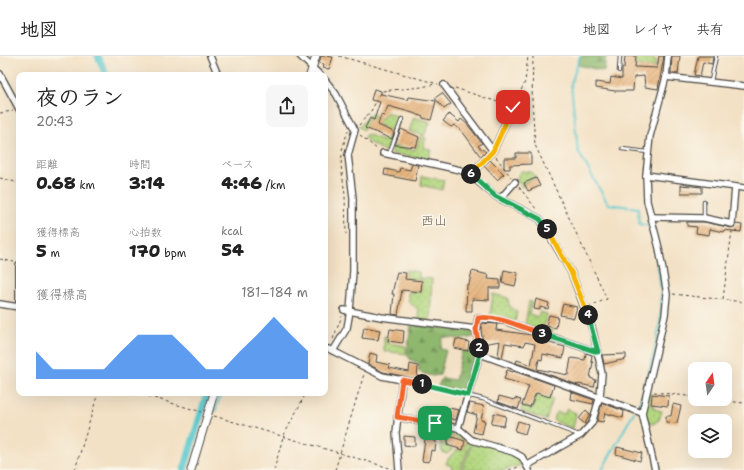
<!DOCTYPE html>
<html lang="ja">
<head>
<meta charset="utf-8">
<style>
  body { margin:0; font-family:"Shantell Sans","Klee One",sans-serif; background:#f6f6f6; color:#222; height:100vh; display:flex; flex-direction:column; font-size:15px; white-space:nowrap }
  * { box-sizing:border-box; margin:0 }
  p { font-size:13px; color:#767676 }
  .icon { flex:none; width:22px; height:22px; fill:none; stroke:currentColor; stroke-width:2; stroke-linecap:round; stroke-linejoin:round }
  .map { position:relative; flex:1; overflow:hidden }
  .sheet { position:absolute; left:16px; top:16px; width:312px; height:324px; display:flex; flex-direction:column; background:#fff; border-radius:8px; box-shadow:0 4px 16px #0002 }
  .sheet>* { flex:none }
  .needle { width:26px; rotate:13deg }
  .tools { position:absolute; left:688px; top:306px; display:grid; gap:8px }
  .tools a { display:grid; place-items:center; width:44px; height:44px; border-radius:8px; background:#fff; box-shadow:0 4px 16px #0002; font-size:20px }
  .pin { position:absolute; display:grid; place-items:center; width:34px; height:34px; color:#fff; margin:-17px; border-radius:8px; box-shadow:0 2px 6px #0006 }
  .km { position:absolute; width:20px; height:20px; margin:-10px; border-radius:50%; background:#222; color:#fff; font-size:11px; line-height:20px; text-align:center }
  .round { display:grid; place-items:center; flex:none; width:42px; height:42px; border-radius:8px; background:#f6f6f6 }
  .summary { display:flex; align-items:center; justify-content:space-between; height:68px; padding:0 20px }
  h1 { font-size:22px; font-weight:800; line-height:30px }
  .metrics { display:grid; grid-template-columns:repeat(3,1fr); gap:6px; height:68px; padding:4px 20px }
  .metrics div { display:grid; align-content:center }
  .metrics b { font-size:17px; font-weight:800 }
  .metrics small { font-size:11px; font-weight:400 }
  .metrics p { font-size:11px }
  .chart { height:112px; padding:8px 20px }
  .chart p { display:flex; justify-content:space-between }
  .chart svg { width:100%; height:72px; margin-top:4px; fill:#1a73e8; opacity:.7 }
  header { display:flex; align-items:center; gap:24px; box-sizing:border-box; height:56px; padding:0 20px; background:#fff; border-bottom:1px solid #e0e0e0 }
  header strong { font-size:19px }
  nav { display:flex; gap:22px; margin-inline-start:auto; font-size:14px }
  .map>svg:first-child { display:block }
  .grass { fill:url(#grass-dots); stroke:#708156 }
  .forest { fill:url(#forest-firs); stroke:#5d724c }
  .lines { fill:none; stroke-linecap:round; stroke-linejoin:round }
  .stream { stroke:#5bc8ce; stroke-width:2 }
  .canal { stroke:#5bc8ce; stroke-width:7 }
  .building { fill:url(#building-hatch) }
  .service-casing { stroke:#494642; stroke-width:4.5 }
  .minor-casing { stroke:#494642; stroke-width:8 }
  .tertiary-casing { stroke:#494642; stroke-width:9 }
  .path { stroke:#494642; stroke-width:1; stroke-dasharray:3 3; stroke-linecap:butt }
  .service { stroke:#fff; stroke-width:2.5 }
  .minor { stroke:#fff; stroke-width:5.5 }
  .tertiary { stroke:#fff; stroke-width:7 }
  .split-1-casing { stroke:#fff; stroke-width:8 }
  .split-2-casing { stroke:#fff; stroke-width:8 }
  .split-3-casing { stroke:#fff; stroke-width:8 }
  .split-4-casing { stroke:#fff; stroke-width:8 }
  .split-5-casing { stroke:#fff; stroke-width:8 }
  .split-6-casing { stroke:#fff; stroke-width:8 }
  .split-7-casing { stroke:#fff; stroke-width:8 }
  .split-1 { stroke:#f0652b; stroke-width:5 }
  .split-2 { stroke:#22a559; stroke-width:5 }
  .split-3 { stroke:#f0652b; stroke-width:5 }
  .split-4 { stroke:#22a559; stroke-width:5 }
  .split-5 { stroke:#f5b400; stroke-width:5 }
  .split-6 { stroke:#22a559; stroke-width:5 }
  .split-7 { stroke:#f5b400; stroke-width:5 }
  .labels { text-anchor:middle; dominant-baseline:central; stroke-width:3; stroke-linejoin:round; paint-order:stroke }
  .neighbourhood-label { font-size:13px; fill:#6d5c49; stroke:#fbf7ec }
</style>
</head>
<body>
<header>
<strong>地図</strong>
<nav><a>地図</a><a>レイヤ</a><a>共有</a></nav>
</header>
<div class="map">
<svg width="744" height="414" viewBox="0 0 744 414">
  <defs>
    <pattern id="grass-dots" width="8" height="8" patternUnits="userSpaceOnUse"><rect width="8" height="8" fill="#b4d780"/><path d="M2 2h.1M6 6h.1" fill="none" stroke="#9bb96f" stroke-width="1.8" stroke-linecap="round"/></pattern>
    <pattern id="forest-firs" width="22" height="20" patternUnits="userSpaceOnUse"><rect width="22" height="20" fill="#8fb86e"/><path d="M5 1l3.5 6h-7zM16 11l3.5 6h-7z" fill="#75965b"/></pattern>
    <pattern id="building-hatch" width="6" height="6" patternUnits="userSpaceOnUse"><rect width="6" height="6" fill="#e8b680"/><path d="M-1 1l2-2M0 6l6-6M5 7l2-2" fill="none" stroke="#bc9469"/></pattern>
  </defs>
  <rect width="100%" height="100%" fill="#fbf7ec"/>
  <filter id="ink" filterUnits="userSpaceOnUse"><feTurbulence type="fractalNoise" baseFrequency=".025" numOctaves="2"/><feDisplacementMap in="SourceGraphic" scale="8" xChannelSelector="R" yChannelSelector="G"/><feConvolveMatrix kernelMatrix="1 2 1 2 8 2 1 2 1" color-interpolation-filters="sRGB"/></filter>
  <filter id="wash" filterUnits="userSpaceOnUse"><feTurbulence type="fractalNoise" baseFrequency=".012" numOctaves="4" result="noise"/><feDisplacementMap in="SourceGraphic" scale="16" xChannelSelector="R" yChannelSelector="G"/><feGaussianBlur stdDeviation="0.9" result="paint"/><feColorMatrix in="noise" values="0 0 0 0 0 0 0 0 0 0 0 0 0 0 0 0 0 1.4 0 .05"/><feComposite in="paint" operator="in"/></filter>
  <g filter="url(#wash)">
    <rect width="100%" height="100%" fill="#f3e1c5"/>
    <g class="grass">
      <polygon points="636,0 649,0 656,4 656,11 635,9"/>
      <polygon points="387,56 400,62 386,96 368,86 364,80 368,78 383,85 386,82 389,83 392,75 375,67 376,64 370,61 363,74 359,71 371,57 381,62 384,61"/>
      <polygon points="414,61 430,66 424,80 409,75"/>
      <polygon points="420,81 426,82 423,91 431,94 428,104 391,97 394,90 412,94 416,93"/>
      <polygon points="522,115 531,116 536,122 523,127 524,130 522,131 517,124 519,117"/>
      <polygon points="422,120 444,124 442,134 421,129"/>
      <path d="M406 214 419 216V222L432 223 430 265 419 263 418 254C411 245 408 252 408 236H421L422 224 406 222Z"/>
      <path d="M493 238 508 242C508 249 511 253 517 256L515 266 490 260Z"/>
      <polygon points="529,245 532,246 529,258 538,261 540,256 547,258 543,271 553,274 551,279 525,270"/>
      <polygon points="384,280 387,281 387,287 406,290 406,298 384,295"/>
      <polygon points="648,337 652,338 651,349 654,350 654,353 662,355 659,364 653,368 647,366 643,357"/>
      <polygon points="537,339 553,343 546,364 521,355 522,350 532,353"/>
      <polygon points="567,353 576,357 573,373 553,364 556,356 564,358"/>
      <polygon points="439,371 456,373 471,386 460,414 451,414 452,410 446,408 448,403 456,394 463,394 466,385 448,379 446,390 453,393 447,398 442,396"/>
      <path d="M473 386C490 391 515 393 525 408L503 414H462Z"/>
    </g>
    <g class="forest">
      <polygon points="581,0 606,0 604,15 578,9"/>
      <polygon points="411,269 473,275 474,281 463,283 443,281 440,293 446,294 440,319 432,320 419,316 419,307 411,304 407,299"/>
      <polygon points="462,295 476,297 466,337 438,330 442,322 455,324"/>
    </g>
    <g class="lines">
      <g class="stream">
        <path d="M580 0 571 28 578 95 608 148 638 152 639 168 650 170C655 198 663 227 661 255 659 286 647 321 639 351"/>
        <polyline points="215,356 221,337"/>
        <polyline points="602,414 634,356"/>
      </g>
      <g class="canal">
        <polyline points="98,0 106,19"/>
        <polyline points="184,414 207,337"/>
      </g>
    </g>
    <g id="blocks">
      <g class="building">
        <polygon points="321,0 333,1 329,13 323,12 324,8 319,7"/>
        <polygon points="625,0 636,0 635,11 657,12 659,0 664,0 658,33 645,31 644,20 634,21 633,35 615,35 596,32 596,26 610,28 611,21 622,23 622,12 624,12"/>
        <polygon points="672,0 680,0 678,18 671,17"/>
        <polygon points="698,0 713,0 712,8 703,6 700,20 694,19"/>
        <polygon points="374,33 381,35 381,38 408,44 409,41 436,45 431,64 423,62 423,61 413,57 388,50 384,60 381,59 378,69 394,76 392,83 365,72 370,62 374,64 380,46 371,44"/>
        <polygon points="442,37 451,48 444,53 435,42"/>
        <polygon points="449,58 459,66 461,63 467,68 482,87 478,90 486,96 481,101 462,75 454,69 451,71 443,65"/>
        <polygon points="401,73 419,81 416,91 395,89"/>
        <polygon points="516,97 531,97 531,108 510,109 510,113 504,113 504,102 516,102"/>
        <polygon points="490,104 504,118 497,124 484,110"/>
        <polygon points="412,108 418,109 415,125 384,119 385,113 399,116 400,112 410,114"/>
        <polygon points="536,122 540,130 528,135 524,127"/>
        <polygon points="681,129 702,131 702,137 681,137"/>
        <polygon points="687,166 704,166 732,172 736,168 742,169 741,176 724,174 723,176 710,173 709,179 696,177 697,171 687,170"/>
        <polygon points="504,214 518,217 515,230 502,227"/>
        <polygon points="472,215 489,219 488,223 500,224 500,232 489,232 489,244 472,243 472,255 466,255 467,228 469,228"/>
        <polygon points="397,216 406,217 405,223 422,225 421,236 402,234 398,259 392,258 394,238 392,238"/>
        <polygon points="536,243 549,247 548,253 540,251 540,254 534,253"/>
        <polygon points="563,248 577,251 574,262 560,259"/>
        <polygon points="549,259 558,261 556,272 546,270"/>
        <polygon points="482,267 497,268 496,274 532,279 545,283 545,286 565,291 563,302 543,298 542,304 539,303 537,313 568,319 571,302 585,304 586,297 592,299 591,306 593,306 590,322 596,324 594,331 579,328 578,329 516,307 517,304 531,309 535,288 525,286 524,290 505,287 502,302 498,300 500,285 483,288 481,274"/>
        <polygon points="364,271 380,274 378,284 362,282"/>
        <polygon points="390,273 404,275 403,287 388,285"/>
        <polygon points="456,283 469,286 468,295 454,292"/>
        <polygon points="370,297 377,299 376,306 390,309 389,312 409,316 410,308 418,310 417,323 383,316 368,308"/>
        <polygon points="626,298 626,303 604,308 602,299"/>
        <polygon points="507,314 513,316 513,315 554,329 550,341 536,337 530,351 522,349 529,330 504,323"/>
        <polygon points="571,336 594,344 593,348 570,343"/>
        <polygon points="652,338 669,340 668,350 651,348"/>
        <polygon points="499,340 514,344 515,342 521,344 518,353 498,346"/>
        <polygon points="470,347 484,350 481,364 485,365 482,378 473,376 477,359 467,356"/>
        <polygon points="602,347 624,355 623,362 605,357 603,366 597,365"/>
        <polygon points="673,348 681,350 677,367 666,366 666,360 671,360"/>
        <polygon points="449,352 459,354 456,364 447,362"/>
        <polygon points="586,354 590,358 585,368 579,363"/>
        <polygon points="494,357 506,360 504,370 491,368"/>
        <polygon points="518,365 528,368 525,378 515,375"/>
        <polygon points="404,380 415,381 415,390 404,389"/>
        <polygon points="449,380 465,385 463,394 447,389"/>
        <polygon points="425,383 436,385 435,395 431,394 429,406 422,405"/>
        <polygon points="617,391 642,397 640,405 616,398"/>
      </g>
    </g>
  </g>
  <g filter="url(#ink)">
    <use href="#blocks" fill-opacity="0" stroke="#494642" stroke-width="1"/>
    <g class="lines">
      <defs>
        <g id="service">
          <polyline points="619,15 620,0"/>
          <polyline points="711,25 716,0"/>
          <polyline points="622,93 648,96"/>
          <polyline points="389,98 402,63"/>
          <polyline points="704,161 704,145"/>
          <polyline points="403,324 483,343 579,379"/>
        </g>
        <g id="minor">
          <polyline points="210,0 218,19"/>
          <polyline points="300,0 320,19"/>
          <polyline points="0,18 19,53"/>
          <polyline points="666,21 744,30"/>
          <polyline points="325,24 336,38 355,74 348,99 353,142 353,215 350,255 347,272 333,295"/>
          <polyline points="444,29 493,95"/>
          <polyline points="383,97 460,114 470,119 495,140 540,163 571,216 593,275 602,318 600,340 592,367 581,379 528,409"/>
          <polyline points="470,119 493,95 513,51"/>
          <polyline points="646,119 744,132"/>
          <polyline points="500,143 515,126"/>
          <polyline points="651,161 704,162 732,168 735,131"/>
          <polyline points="0,248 19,251 19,209"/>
          <polyline points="344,254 381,261 476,273"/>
          <polyline points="329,293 382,320 402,324 396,377 399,414"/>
          <polyline points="480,298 642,357"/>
          <polyline points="397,361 458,372 472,384 513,396 522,401 529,414"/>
          <polyline points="458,372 480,298 476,273 478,262 504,265 597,296"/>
          <polyline points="655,414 642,357 665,259 667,238 659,192 647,145 646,119 650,80 666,21 668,0"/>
        </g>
        <g id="tertiary">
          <polyline points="310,19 316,0"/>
          <polyline points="191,414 214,337"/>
        </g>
      </defs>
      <use href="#service" class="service-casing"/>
      <use href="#minor" class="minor-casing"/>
      <use href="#tertiary" class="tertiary-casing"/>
      <g class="path">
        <polyline points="339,0 438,28"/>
        <polyline points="533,0 532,44 535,89 607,243 590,250"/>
        <polyline points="455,32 507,49"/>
        <polyline points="516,45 525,26 528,0"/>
        <polyline points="0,57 13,55"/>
        <polyline points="359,69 371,55 382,35 422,31 435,28"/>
        <polyline points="360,79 378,94"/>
        <polyline points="342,94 348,74"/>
        <polyline points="342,99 341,109 345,139 346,178"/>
        <polyline points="496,101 511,121"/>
        <polyline points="0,122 19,127"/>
        <polyline points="519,131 537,154"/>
        <polyline points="0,203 14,206"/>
        <polyline points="673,238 744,246"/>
        <polyline points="723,243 732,175"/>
        <polyline points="333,283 342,260"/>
        <polyline points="654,336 695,341"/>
        <polyline points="137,337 202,356"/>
        <polyline points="710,343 744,347"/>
        <polyline points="214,360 393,413"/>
        <polyline points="75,414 98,337"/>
        <polyline points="274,414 283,381 306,337"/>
        <polyline points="335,414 364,318"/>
        <polyline points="509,414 519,411"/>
      </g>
      <use href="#service" class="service"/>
      <use href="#minor" class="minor"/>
      <use href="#tertiary" class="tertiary"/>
    </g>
  </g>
  <g class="lines" filter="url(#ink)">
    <defs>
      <polyline id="split-1" points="422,328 402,324 397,361 435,367"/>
      <polyline id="split-2" points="422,328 468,339 480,298 479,292"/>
      <path id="split-3" d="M479 292 476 273 478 262C499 259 523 272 542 278"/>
      <polyline id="split-4" points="542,278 598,296 588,259"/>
      <polyline id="split-5" points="547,173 571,216 588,259"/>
      <polyline id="split-6" points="471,118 495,140 540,163 547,173"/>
      <polyline id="split-7" points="471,118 493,95 513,51"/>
    </defs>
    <use href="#split-1" class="split-1-casing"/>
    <use href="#split-2" class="split-2-casing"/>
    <use href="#split-3" class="split-3-casing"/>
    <use href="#split-4" class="split-4-casing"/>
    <use href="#split-5" class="split-5-casing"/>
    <use href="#split-6" class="split-6-casing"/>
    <use href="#split-7" class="split-7-casing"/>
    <use href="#split-1" class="split-1"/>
    <use href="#split-2" class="split-2"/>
    <use href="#split-3" class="split-3"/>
    <use href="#split-4" class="split-4"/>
    <use href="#split-5" class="split-5"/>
    <use href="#split-6" class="split-6"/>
    <use href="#split-7" class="split-7"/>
  </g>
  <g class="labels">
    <g class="neighbourhood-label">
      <text x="434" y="164">西山</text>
    </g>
  </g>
</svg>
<div class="tools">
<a><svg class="needle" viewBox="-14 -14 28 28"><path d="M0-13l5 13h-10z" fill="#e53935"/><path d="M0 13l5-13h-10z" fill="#767676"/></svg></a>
<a><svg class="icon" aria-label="layers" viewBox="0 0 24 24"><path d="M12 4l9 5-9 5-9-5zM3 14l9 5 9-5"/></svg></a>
</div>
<div class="pin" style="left:435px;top:367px;background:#1e9e55"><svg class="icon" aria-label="arrive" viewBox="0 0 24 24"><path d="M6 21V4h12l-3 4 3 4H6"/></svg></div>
<div class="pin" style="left:513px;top:51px;background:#d93025"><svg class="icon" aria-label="check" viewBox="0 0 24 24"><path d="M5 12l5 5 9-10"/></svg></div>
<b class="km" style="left:422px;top:328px">1</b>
<b class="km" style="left:479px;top:292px">2</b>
<b class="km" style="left:542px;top:278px">3</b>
<b class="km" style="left:588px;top:259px">4</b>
<b class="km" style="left:547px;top:173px">5</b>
<b class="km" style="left:471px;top:118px">6</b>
<section class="sheet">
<div class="summary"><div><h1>夜のラン</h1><p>20:43</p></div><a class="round"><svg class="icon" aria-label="share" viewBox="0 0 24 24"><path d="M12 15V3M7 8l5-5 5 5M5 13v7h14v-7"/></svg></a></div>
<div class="metrics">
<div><p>距離</p><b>0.68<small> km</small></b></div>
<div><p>時間</p><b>3:14</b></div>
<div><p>ペース</p><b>4:46<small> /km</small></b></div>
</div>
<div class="metrics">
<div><p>獲得標高</p><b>5<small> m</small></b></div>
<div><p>心拍数</p><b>170<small> bpm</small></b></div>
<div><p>kcal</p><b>54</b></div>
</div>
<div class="chart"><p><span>獲得標高</span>181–184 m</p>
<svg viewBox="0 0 160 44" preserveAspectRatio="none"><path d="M0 44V27L10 38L20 38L30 38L40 38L50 27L60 17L70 17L80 17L90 27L100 38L110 38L120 27L130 17L140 6L150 17L160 27V44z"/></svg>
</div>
</section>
</div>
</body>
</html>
